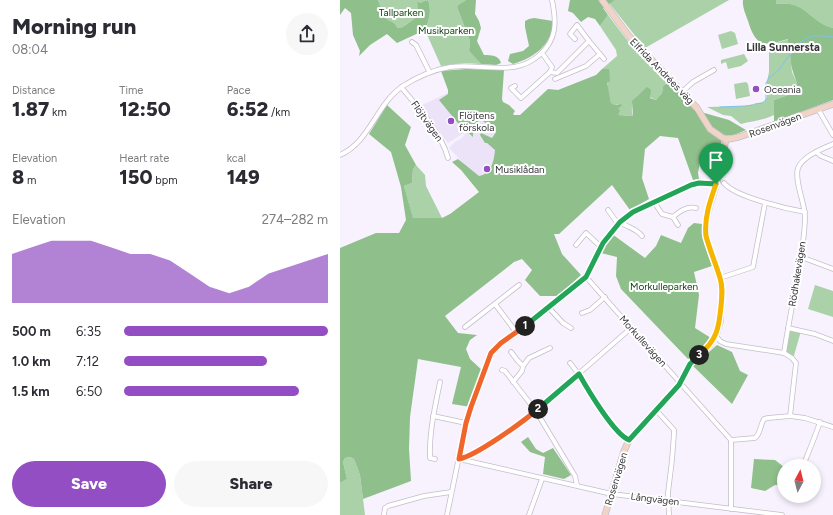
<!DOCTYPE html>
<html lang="en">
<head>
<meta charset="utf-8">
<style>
  body { margin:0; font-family:Figtree,sans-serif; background:#f7f7f7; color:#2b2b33; height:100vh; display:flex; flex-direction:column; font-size:15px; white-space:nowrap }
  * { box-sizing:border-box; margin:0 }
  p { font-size:13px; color:#7c7c81 }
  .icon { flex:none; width:22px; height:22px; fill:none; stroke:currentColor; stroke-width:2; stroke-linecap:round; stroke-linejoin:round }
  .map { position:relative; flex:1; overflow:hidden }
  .side { display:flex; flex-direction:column; background:#fff; width:340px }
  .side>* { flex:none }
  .needle { width:26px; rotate:7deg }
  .tools { position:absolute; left:437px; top:459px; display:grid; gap:8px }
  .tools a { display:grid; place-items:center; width:44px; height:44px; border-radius:50%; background:#fff; box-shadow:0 2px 6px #0003; font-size:20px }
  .pin { position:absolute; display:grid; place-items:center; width:34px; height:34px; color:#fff; margin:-41px -17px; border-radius:50% 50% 50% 0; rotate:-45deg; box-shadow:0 0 4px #0007 }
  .pin .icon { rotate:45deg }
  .km { position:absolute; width:20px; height:20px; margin:-10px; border-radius:50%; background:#222; color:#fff; font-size:11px; line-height:20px; text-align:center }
  .round { display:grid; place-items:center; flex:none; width:42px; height:42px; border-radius:21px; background:#f7f7f7 }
  .overview { display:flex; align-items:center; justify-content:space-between; height:68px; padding:0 12px }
  h1 { font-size:22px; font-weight:800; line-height:30px }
  .stats { display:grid; grid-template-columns:repeat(3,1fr); gap:6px; height:68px; padding:4px 12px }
  .stats div { display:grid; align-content:center }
  .stats b { font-size:20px; font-weight:800 }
  .stats small { font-size:11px; font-weight:400 }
  .stats p { font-size:11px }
  .chart { height:112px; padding:8px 12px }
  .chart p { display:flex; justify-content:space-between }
  .chart svg { width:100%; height:72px; margin-top:4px; fill:#924ec2; opacity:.7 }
  .button { display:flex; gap:8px; margin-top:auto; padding:8px 12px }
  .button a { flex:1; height:46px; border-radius:24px; background:#924ec2; color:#fff; font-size:16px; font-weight:800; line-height:46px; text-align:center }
  .button a+a { background:#f7f7f7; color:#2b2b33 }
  ul { padding:0 12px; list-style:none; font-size:13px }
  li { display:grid; grid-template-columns:64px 48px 1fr; align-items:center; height:30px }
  li i { height:10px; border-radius:5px; background:#924ec2 }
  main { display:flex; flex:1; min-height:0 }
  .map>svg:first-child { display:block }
  .built { fill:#ece3f8 }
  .green { fill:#abd1a8 }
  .forest { fill:#8fbf8b }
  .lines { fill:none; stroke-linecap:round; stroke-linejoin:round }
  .stream { stroke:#80c2ec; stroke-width:1 }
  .street-casing { stroke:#c4becc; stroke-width:5.5 }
  .secondary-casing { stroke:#c4becc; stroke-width:7 }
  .street { stroke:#fff; stroke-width:4 }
  .secondary { stroke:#f0d5c7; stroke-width:5.5 }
  .split-1-casing { stroke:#fff; stroke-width:8 }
  .split-2-casing { stroke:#fff; stroke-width:8 }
  .split-3-casing { stroke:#fff; stroke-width:8 }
  .split-4-casing { stroke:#fff; stroke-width:8 }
  .split-1 { stroke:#22a559; stroke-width:5 }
  .split-2 { stroke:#f0652b; stroke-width:5 }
  .split-3 { stroke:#22a559; stroke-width:5 }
  .split-4 { stroke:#f5b400; stroke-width:5 }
  .poi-dot { fill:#924ec2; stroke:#fff; stroke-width:1.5 }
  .labels { text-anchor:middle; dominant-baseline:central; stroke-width:4; stroke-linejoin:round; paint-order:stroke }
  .park-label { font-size:10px; fill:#083c08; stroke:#fff }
  .street-label { font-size:10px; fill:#363439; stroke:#fff }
  .poi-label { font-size:10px; fill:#363439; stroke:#fff; text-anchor:start }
  .neighbourhood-label { font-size:11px; font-weight:bold; fill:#363439; stroke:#fff }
</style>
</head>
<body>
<main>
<section class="side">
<div class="overview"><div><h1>Morning run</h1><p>08:04</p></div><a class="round"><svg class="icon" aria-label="share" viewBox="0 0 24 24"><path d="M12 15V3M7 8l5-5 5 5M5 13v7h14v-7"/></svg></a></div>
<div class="stats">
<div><p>Distance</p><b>1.87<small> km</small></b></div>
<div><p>Time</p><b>12:50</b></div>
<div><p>Pace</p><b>6:52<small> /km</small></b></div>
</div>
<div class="stats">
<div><p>Elevation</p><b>8<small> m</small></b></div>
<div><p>Heart rate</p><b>150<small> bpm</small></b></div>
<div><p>kcal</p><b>149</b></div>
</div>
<div class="chart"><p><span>Elevation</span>274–282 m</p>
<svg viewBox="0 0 160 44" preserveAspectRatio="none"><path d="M0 44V14L10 10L20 6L30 6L40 6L50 10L60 14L70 14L80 18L90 26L100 34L110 38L120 34L130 26L140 22L150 18L160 14V44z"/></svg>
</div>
<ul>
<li><b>500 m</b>6:35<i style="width:100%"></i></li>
<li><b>1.0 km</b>7:12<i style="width:70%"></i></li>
<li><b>1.5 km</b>6:50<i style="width:86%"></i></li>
</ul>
<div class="button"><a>Save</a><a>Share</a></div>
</section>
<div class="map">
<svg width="493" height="515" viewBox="0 0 493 515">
  <rect width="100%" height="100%" fill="#f7f2fd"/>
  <g class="built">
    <polygon points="112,91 137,109 124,133 108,143 80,106"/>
    <polygon points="141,111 183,148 148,189 109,148 116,141 122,138"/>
  </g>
  <g class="green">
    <polygon points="38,0 87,0 85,2 80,3 77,1 78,16 63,27 58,28 54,23 45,18"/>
    <path d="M88 0H126L118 5 117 7 130 41 129 51 141 64 125 63 101 66 85 30C89 21 92 10 88 0Z"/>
    <polygon points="275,0 389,0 305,48 269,3"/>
    <path d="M436 0H493V28C469 22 467 0 436 4Z"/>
    <path d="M268 15 287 40 329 82 323 86 322 93 316 100 301 93C293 99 290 106 293 116L277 115 278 109 282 106 278 104 275 105 272 104 271 103 267 87 269 70 262 69 277 56 276 50 260 26Z"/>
    <polygon points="391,31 395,33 398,44 382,49 378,35"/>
    <path d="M449 39 453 47V52L450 55 452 72 457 83 451 94 434 100V115C424 120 412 121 401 124L391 116 383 115 367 107 405 106 424 102 427 97 426 86 429 72V45Z"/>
    <polygon points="404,54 408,61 401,66 388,69 386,62 381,64 381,60"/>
    <polygon points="406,82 408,84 410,96 396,99 394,84"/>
    <polygon points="76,165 85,175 86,186 102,218 73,219 64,186 72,183 73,169"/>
    <polygon points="475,285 493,291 493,317 468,309"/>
    <polygon points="448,328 461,331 453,359 444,353"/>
    <polygon points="10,457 14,459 20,475 25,515 0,515 0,483 7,479 3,462 5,458"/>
  </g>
  <g class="forest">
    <path d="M0 0H38L45 18 54 23 58 28 63 27 78 16 77 1 80 3 88 0C92 10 89 21 85 30L57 43 47 34 30 45 19 56 20 51 13 35 11 13 5 8 0 15Z"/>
    <path d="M126 0H136L135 14 139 21 141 28 137 41 144 55C151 55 159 55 161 63L156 65 141 64 129 51 130 41 117 7 118 5Z"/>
    <polygon points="230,0 275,0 263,8 268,15 260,26 255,19 248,17 241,22 233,13 228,11"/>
    <path d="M403 0H436V4C467 0 469 22 493 28V100L434 122V100L451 94 457 83C453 72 451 68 450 55L453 52V48L450 50V47L448 44V39C425 46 416 48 408 21 406 15 402 7 403 0Z"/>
    <path d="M194 18 213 21C213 44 194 58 173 64L168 61 170 54 183 51 189 46 185 27V21L189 19Z"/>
    <path d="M126 69 164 70 162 99 163 102 169 105 175 111 173 114 174 115H180L208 89 218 90 256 75 262 69H269L270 81 267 83 271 103 275 105 281 104 282 106 278 109 280 110 278 115 293 116 292 101 307 87 311 90 310 98 316 100 322 93 323 86 329 82 354 110 389 120 406 130 394 135H385L382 139 377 161 371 152 362 151 358 173 359 179 353 180 338 138 320 136 305 149 302 178 309 199 290 210 272 185 219 234H214L222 254 241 275 218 296H200L185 280 192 270 182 259 174 262 105 316 118 333 137 335 130 340 126 349 130 359 144 372 131 407 112 404 121 367 78 359 70 417 69 449 71 481 23 499 20 475 14 459 10 457 5 458 3 462 7 479 0 483V248L36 233H59L66 220 61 187 51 152 29 134 47 105 71 127 65 145 76 165 73 169 72 183 64 186 73 218H102L110 214 139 192 121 170 112 162 118 159 139 176C152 174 154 160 155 150L147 143H145L140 135 141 133 152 138 156 132 153 128 140 119 133 128V137L117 122 99 100 108 94V90L101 71Z"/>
    <polygon points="354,223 362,224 364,243 372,266 354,272 359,295 355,328 371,338 364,347 348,359 281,289 276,276 277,257 261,253 272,234 305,258 316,246 321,235 341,243 348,228"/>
    <polygon points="377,345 392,352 400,371 408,375 392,404 353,366"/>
    <polygon points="188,437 196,449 203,453 213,448 231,475 224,479 203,474 205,457 190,452 181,442"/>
    <polygon points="414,459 435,460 444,467 444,485 435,485 425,491 411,488"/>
  </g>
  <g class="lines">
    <g class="stream">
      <path d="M450 50C471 36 466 34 493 37"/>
      <polyline points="415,104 422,103 426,100 426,83 429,78 439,70 450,54"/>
      <polyline points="380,107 405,106 413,105"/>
    </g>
    <defs>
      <g id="street">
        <polyline points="249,41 264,59"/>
        <polyline points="72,42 76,45 89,71"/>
        <polyline points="210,72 217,73 249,41 237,25 230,34 235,39"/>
        <polyline points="215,79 246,66 260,54"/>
        <polyline points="175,86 171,88 181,98 210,72 212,67 202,53"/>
        <path d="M61 87C77 106 102 134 108 158"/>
        <polyline points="342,92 353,82 374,70"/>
        <polyline points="478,109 493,135"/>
        <polyline points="476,152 481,156 493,161"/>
        <path d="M0 155C30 142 36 104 63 86 77 77 92 70 110 67 131 64 153 70 174 67 193 64 211 49 214 30 216 20 214 10 212 0"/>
        <path d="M384 183C395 197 448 209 465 212"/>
        <polyline points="314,202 322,214 333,217 338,225"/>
        <polyline points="268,210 278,224"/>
        <path d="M333 217C340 211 347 206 356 208"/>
        <path d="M280 222C287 227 297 229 302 236"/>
        <polyline points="236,245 246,233 261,247"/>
        <polyline points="461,257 493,269"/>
        <polyline points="246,277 391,440 391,509"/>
        <polyline points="380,278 413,267 425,203"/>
        <polyline points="155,304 176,332"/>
        <polyline points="209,308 223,323 231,328"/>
        <polyline points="242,313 250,310 265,297"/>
        <polyline points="125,327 179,285"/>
        <polyline points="448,328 475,334 493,341"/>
        <polyline points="376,336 380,341 386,344 444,353"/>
        <polyline points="171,352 178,361 183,366 182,371 173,382"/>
        <path d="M230 363C246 381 269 431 289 440"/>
        <polyline points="183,366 189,358 210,348"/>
        <polyline points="162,370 165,371 196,411 235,476 237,485"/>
        <polyline points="316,410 334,430 334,433 332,460 328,493 329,515"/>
        <polyline points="93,416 126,423"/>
        <path d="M450 416 456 363 452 358 444 353C448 327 453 301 458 275 461 256 465 236 465 217 465 203 454 181 458 168 463 156 482 149 493 144"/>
        <path d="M391 440 415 438C421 433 420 425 424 419L428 418 450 416 465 418 493 427"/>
        <path d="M95 459 90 458C89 432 95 407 100 382"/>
        <polyline points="119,459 272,494 442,515"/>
        <polyline points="122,459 126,458 159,437 196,411 291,328"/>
        <path d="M463 466C469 451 475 437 480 422"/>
        <polyline points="44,515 45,508 48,506 84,496 111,492"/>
        <polyline points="107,515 126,423 131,407 153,350 209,308 244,278 267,237 280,222 293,212 351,185 359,183 376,184"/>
        <polyline points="189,515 202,479"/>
      </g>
      <g id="secondary">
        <polyline points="262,0 289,36 357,108 370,129 383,138 389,139 399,137 493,104"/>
        <path d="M265 515 284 451 289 440 339 385 350 364 370 345 377 332 380 322 382 290 380 278 366 237C364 216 372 201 377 182 381 167 383 153 386 139"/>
      </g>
    </defs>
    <use href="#street" class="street-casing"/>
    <use href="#secondary" class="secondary-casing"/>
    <use href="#street" class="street"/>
    <use href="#secondary" class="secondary"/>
  </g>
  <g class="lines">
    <defs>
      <polyline id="split-1" points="185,326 246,277 263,243 280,222 293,212 351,185 359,183 376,184"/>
      <path id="split-2" d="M185 326 161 343 151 353 131 407 126 423 119 459C136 456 184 421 198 409"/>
      <path id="split-3" d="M198 409 239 374C248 390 274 434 289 440L339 385 350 364 359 355"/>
      <path id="split-4" d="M359 355C377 340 379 328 381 306 382 296 383 287 380 278 376 264 370 251 366 236 364 218 370 201 376 184"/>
    </defs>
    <use href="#split-1" class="split-1-casing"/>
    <use href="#split-2" class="split-2-casing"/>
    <use href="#split-3" class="split-3-casing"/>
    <use href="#split-4" class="split-4-casing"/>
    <use href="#split-1" class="split-1"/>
    <use href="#split-2" class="split-2"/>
    <use href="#split-3" class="split-3"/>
    <use href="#split-4" class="split-4"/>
  </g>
  <g class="poi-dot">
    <circle cx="416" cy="89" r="4"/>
    <circle cx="111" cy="121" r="4"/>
    <circle cx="147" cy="169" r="4"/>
  </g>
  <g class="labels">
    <g class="park-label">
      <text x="61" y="12">Tallparken</text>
      <text x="106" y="30">Musikparken</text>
      <text x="324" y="286">Morkulleparken</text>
    </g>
    <g class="street-label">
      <text transform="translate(322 71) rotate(46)">Elfrida Andrées väg</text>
      <text transform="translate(87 121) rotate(55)">Flöjtvägen</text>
      <text transform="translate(435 125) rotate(-20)">Rosenvägen</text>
      <text transform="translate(457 274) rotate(-81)">Rödhakevägen</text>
      <text transform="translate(303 341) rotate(48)">Morkullevägen</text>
      <text transform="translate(276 479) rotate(-73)">Rosenvägen</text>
      <text transform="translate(315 499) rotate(7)">Långvägen</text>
    </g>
    <g class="poi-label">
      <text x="424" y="89">Oceania</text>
      <text x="119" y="115">Flöjtens<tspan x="119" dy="12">förskola</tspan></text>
      <text x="155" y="169">Musiklådan</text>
    </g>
    <g class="neighbourhood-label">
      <text x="443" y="47">Lilla Sunnersta</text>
    </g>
  </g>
</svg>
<div class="tools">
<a><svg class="needle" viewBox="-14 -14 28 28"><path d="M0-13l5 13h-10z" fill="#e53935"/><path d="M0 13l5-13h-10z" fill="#7c7c81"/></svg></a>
</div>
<div class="pin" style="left:376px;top:184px;background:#1e9e55"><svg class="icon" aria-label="arrive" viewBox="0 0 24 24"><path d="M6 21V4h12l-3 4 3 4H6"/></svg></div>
<b class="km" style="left:185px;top:326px">1</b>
<b class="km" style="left:198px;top:409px">2</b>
<b class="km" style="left:359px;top:355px">3</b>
</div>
</main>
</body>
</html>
